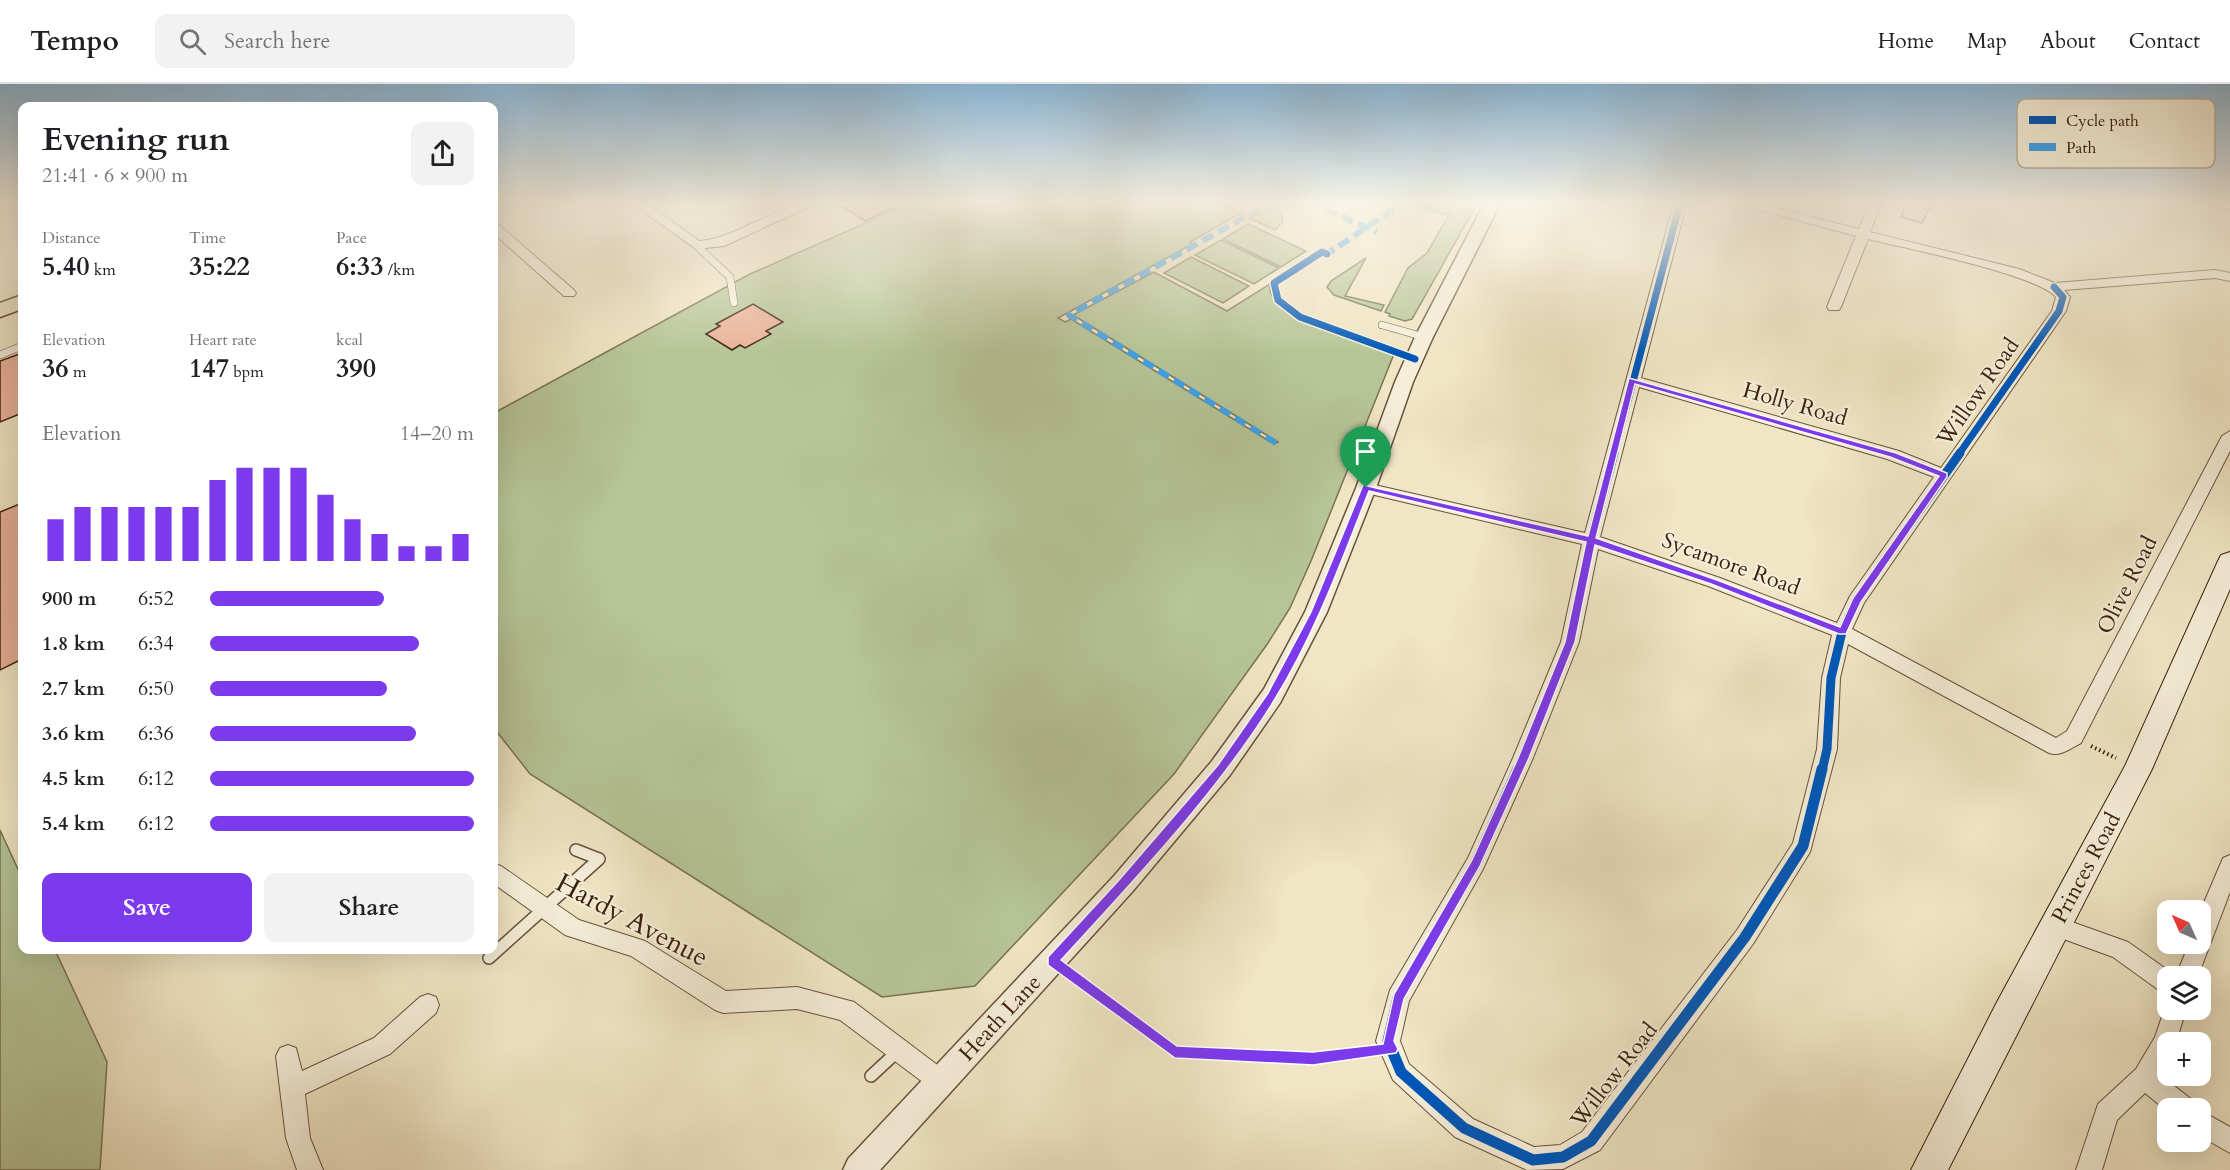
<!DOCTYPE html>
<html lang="en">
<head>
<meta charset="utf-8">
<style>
  body { margin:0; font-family:Cardo,serif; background:#f2f2f2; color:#202124; height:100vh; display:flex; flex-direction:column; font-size:22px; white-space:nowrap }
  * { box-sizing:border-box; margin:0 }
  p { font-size:20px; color:#757577 }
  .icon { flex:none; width:33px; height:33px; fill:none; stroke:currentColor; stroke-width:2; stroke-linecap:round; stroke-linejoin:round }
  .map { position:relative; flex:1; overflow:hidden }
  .drawer { position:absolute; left:18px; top:18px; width:480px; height:852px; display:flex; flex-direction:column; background:#fff; border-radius:12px; box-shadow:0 6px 24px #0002 }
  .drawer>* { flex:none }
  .needle { width:39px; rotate:315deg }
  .fabs { position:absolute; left:2157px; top:816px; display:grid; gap:12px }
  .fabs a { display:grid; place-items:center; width:54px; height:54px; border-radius:12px; background:#fff; box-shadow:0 6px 24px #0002; font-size:30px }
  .pin { position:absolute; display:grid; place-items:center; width:51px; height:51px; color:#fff; margin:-62px -26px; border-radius:50% 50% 50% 0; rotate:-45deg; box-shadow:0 0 6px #0007 }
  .pin .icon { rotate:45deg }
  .round { display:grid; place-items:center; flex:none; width:63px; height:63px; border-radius:12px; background:#f2f2f2 }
  .head { display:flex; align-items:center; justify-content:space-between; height:102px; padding:0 24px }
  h1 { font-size:33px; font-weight:700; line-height:45px }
  .stats { display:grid; grid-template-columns:repeat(3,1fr); gap:9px; height:102px; padding:6px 24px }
  .stats div { display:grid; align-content:center }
  .stats b { font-size:26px; font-weight:700 }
  .stats small { font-size:16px; font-weight:400 }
  .stats p { font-size:16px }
  .chart { height:168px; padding:12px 24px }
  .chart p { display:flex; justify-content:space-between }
  .chart svg { width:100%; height:108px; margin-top:6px; stroke:#7c3aed; stroke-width:6 }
  .primary-button { display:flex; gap:12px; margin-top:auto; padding:12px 24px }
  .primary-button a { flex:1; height:69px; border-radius:12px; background:#7c3aed; color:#fff; font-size:24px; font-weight:700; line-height:69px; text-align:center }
  .primary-button a+a { background:#f2f2f2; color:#202124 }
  ul { padding:0 24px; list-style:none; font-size:20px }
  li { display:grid; grid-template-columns:96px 72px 1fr; align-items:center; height:45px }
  li i { height:15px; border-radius:8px; background:#7c3aed }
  header { display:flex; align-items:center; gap:36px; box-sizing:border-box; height:84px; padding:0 30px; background:#fff; border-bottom:2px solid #e0e0e0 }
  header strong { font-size:28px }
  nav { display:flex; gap:33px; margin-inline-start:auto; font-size:21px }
  .search { width:420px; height:54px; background:#f2f2f2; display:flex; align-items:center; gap:15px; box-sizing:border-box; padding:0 21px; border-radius:12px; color:#757577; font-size:22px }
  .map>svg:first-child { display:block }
  .green { fill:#b6c597; stroke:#787352; stroke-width:1.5 }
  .building { fill:#eab29a; stroke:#3b210d; stroke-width:1.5 }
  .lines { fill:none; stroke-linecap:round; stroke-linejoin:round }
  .service-far1-casing { stroke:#68523b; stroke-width:8 }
  .service-casing { stroke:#68523b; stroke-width:14 }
  .minor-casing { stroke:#68523b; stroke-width:2 }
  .tertiary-casing { stroke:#68523b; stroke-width:3 }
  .secondary-casing { stroke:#3b210d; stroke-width:2 }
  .primary-casing { stroke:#3b210d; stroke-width:3 }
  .path-far2 { stroke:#3b210d; stroke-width:3; stroke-dasharray:1.5 2; stroke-linecap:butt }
  .path-far1 { stroke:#3b210d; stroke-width:4; stroke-dasharray:1.5 3; stroke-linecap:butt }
  .path { stroke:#3b210d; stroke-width:4.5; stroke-dasharray:1.5 4; stroke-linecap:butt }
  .service-far1 { stroke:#f5eed9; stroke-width:7 }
  .service { stroke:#f5eed9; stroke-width:11 }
  .minor { fill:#f5eed9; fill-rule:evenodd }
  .tertiary { fill:#f5eed9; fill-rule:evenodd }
  .secondary { fill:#f5eed9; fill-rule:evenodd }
  .primary { fill:#f0e5c4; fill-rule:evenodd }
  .quiet { stroke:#3fa2e9; stroke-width:6; stroke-dasharray:12 6; stroke-linecap:butt }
  .cycleway-far2-casing { stroke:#f5eed9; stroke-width:10 }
  .cycleway-far1-casing { stroke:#f5eed9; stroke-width:13 }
  .cycleway-casing { stroke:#f5eed9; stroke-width:15 }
  .cycleway-far2 { stroke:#0057b8; stroke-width:7 }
  .cycleway-far1 { stroke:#0057b8; stroke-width:9 }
  .cycleway { stroke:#0057b8; stroke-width:11 }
  .route { fill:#7c3aed; stroke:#fff; stroke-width:1.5; fill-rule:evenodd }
  .labels { text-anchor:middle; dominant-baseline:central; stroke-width:4.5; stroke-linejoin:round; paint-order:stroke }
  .street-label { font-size:22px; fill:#3b210d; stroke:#f5eed9 }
  .near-street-label { font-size:27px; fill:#3b210d; stroke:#f5eed9 }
  .key { fill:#f5eed9; stroke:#bdb09c; stroke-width:1.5 }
  .key-label { font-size:16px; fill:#3b210d }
</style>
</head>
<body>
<header>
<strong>Tempo</strong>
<div class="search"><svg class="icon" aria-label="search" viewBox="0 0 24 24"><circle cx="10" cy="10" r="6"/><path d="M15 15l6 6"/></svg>Search here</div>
<nav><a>Home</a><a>Map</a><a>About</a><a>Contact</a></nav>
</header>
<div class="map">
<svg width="2230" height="1086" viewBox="0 0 2230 1086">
  <rect width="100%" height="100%" fill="#f0e5c4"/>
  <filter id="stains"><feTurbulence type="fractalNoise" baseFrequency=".00333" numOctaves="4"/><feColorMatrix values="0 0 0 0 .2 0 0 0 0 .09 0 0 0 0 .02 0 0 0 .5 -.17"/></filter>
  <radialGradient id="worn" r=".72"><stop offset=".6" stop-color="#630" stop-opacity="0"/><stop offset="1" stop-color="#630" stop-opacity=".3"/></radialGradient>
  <g class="green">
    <path d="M913 118H1219L1241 129 1190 158 1192 160 1058 234 1065 238 1071 235 1274 360 1278 358 1073 231 1154 188 1227 227 1270 200C1264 235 1368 260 1394 270L1311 477 1290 524 1268 559 1174 690 975 902 882 913 530 690 494 644V329L750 190Z"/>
    <polygon points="1423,118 1478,118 1412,235 1405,237 1389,232 1390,230 1385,228 1408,184 1427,169 1449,131 1428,126 1430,122"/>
    <polygon points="1276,123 1283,134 1282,139 1275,146 1249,134"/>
    <polygon points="1248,140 1306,167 1281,183 1223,155"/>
    <polygon points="1221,156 1279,184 1254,200 1195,171"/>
    <polygon points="1191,173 1249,202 1223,219 1164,189"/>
    <polygon points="1366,174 1345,212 1384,221 1381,227 1334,211 1327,203 1331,197"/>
    <polygon points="0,746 22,794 22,866 55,866 107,978 100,1086 0,1086"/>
  </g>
  <g class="building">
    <polygon points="835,118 907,118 865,137"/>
    <polygon points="1906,118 1932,118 1922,139 1901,133"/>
    <polygon points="753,220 783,238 766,247 771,250 745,264 740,261 732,266 706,250 720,242 716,240"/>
    <polygon points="22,269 22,329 0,338 0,277"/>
    <polygon points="22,419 22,575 0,586 0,428"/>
  </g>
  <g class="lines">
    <defs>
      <g id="service-far1">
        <polyline points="696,161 730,193 734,219"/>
        <polyline points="1382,241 1424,253"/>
        <polyline points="0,271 22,262"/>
      </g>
      <g id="service">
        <polyline points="489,874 599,775 576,766"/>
        <polyline points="871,992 899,966"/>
      </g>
      <g id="minor">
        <path d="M630 118H645L699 157C742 153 777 118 820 118L724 162 696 165Z"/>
        <path d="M1678 118H1694L1685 125 1641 294 1899 367 1941 384 2052 227 2056 213C2035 190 1905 164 1868 155L1841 223 1839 226H1829L1827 223 1856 152 1730 118H1752L1859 145 1870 118H1882L1870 148 2019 185 2055 199 2215 186 2230 189V197L2215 194 2064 206 2070 213 2066 227 1864 519 1852 545 2056 654 2067 647 2222 352 2230 347V367L2081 659C2071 664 2061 673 2049 669L1848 560 1840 594 1837 665 1810 768 1753 860 1600 1066 1563 1085 1527 1086 1455 1053 1393 996 1376 957 1390 906 1468 774 1513 674 1561 558 1582 460 1366 409 1360 408 1358 404 1360 400 1366 399 1585 449 1671 130 1673 123ZM1639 303 1887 375 1934 393 1850 512 1837 539 1720 494 1600 453ZM1598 465 1708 502 1832 551 1822 594 1817 665 1793 759 1737 846 1582 1048 1560 1061 1534 1063 1473 1035 1409 980 1400 957 1409 917 1483 785 1533 674 1579 558Z"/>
        <polygon points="494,140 499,141 574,206 576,209 574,212 564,212 494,150"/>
        <polygon points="2230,771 2230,808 2198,892 2168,892 2168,910 2160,907 2113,873 2047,849 2044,842 2047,835 2055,832 2128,858 2176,892 2189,860 2200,860 2200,828 2223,774"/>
        <polygon points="494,780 501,782 579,836 645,857 726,907 797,903 854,918 948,989 952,997 948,1005 940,1009 932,1005 840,936 797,925 723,929 715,926 631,872 565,851 494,800"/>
        <polygon points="428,910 436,913 439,921 436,929 390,970 305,1010 310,1054 323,1086 297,1086 286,1054 276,972 280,964 288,961 296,964 302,987 374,954 420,913"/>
        <polygon points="2167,918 2168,926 2186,926 2176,958 2168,958 2168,976 2159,990 2191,1015 2194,1024 2168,1024 2168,1028 2145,1009 2117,1036 2102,1086 2076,1086 2098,1020 2136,985 2155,953"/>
        <polygon points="2200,1026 2230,1043 2230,1069 2200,1052"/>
      </g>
      <g id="tertiary">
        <polygon points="1485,118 1501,118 1433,253 1413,298 1376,404 1327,528 1280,619 1230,691 1132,808 880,1086 843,1086 848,1075 1114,792 1212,677 1264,605 1305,528 1356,404 1395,298 1415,253"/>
        <polygon points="2208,118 2230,118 2230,125 2210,121"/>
      </g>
      <polygon id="secondary" points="2230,468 2230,505 2152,685 1948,1086 1911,1086 1997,918 2125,682 2218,477 2221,471"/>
      <polygon id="primary" points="22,211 22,225 0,233 0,219"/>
    </defs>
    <use href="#service-far1" class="service-far1-casing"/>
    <use href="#service" class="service-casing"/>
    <use href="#minor" class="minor-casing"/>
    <use href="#tertiary" class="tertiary-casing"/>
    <use href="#secondary" class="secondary-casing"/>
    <use href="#primary" class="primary-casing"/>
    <polyline class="path-far2" points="1403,119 1426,124 1428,122 1420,118"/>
    <polyline class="path-far1" points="2091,662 2116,674"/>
    <polyline class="path" points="1070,890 1175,968 1313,975 1369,968"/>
    <use href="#service-far1" class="service-far1"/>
    <use href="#service" class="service"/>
    <use href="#minor" class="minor"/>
    <use href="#tertiary" class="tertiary"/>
    <use href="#secondary" class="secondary"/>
    <use href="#primary" class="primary"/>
    <g class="quiet">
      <polyline points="1309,118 1377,148"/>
      <polyline points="1324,172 1404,118"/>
      <polyline points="1276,359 1069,231 1247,132 1277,118"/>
    </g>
    <defs>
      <g id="cycleway-far2">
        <polyline points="1327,170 1322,168 1274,199 1278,216 1300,233 1415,275"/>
        <polyline points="1614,370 1679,123 1688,118"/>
        <polyline points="1959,370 2059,227 2063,213 2054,203"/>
      </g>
      <g id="cycleway-far1">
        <polyline points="1517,687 1570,558 1591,456 1614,369"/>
        <polyline points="1822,687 1827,665 1831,594 1842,548 1856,517 1960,369"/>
      </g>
      <polyline id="cycleway" points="1518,685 1476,779 1398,914 1388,957 1401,988 1464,1044 1533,1076 1563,1073 1591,1057 1745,853 1803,762 1822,685"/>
    </defs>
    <use href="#cycleway-far2" class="cycleway-far2-casing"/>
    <use href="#cycleway-far1" class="cycleway-far1-casing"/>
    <use href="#cycleway" class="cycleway-casing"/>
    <use href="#cycleway-far2" class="cycleway-far2"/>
    <use href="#cycleway-far1" class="cycleway-far1"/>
    <use href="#cycleway" class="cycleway"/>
  </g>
  <linearGradient id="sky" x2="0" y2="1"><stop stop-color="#8bb7d8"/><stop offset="0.44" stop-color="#f8f3e4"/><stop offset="1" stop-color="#f8f3e4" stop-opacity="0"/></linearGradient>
  <rect width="2230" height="270" fill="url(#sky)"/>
  <path class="route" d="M1629 294 1896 369 1947 389V393L1861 518 1846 550H1839L1711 500 1595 461 1575 558 1529 674 1480 782 1404 915 1394 957 1398 965 1396 969 1313 981 1175 974 1048 881V873L1119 796 1218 681 1268 609 1311 528 1363 401 1588 452ZM1635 300 1890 373 1939 392 1853 514 1840 543 1717 496 1596 454ZM1369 407 1586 458 1565 558 1518 674 1472 776 1394 910 1383 960 1313 968 1177 962 1061 876C1134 796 1219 707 1275 615 1315 550 1341 478 1369 407Z"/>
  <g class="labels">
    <g class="street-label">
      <text transform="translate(1978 308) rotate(-55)">Willow Road</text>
      <text transform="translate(1795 320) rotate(16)">Holly Road</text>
      <text transform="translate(1731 480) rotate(20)">Sycamore Road</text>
      <text transform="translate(2127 501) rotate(-63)">Olive Road</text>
      <text transform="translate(2086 784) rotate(-62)">Princes Road</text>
      <text transform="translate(1000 934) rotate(-47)">Heath Lane</text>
      <text transform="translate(1614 991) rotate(-52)">Willow Road</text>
    </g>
    <g class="near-street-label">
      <text transform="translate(632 836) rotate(28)">Hardy Avenue</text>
    </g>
  </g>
  <rect x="2017" y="15" width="198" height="69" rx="9" class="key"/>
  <rect x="2029" y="32" width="27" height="8" fill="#0057b8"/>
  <rect x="2029" y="59" width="27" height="8" fill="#3fa2e9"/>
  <g class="key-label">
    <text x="2066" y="42">Cycle path</text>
    <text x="2066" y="69">Path</text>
  </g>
  <rect width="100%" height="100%" filter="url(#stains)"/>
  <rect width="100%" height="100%" fill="url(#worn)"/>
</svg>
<div class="fabs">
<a><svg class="needle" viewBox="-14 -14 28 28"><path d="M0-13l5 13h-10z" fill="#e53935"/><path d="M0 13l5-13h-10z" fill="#757577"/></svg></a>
<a><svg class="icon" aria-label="layers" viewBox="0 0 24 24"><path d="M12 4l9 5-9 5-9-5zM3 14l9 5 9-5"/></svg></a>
<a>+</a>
<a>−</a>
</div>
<div class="pin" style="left:1366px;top:404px;background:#1e9e55"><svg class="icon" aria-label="arrive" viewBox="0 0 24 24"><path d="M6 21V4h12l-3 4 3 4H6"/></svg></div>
<section class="drawer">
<div class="head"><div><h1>Evening run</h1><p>21:41 · 6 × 900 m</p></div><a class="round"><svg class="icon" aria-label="share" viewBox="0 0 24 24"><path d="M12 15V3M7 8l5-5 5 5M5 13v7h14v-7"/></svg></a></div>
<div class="stats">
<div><p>Distance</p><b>5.40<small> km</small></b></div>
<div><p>Time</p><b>35:22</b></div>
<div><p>Pace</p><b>6:33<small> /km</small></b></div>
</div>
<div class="stats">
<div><p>Elevation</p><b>36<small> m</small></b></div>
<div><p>Heart rate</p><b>147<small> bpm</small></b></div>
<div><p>kcal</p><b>390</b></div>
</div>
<div class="chart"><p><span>Elevation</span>14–20 m</p>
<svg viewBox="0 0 160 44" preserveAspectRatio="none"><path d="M5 44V27M15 44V22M25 44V22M35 44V22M45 44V22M55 44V22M65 44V11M75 44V6M85 44V6M95 44V6M105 44V17M115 44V27M125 44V33M135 44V38M145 44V38M155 44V33"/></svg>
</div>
<ul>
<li><b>900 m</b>6:52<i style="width:66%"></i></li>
<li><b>1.8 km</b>6:34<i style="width:79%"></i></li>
<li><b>2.7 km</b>6:50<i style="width:67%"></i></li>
<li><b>3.6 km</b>6:36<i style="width:78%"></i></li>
<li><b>4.5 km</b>6:12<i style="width:100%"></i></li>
<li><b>5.4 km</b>6:12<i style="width:100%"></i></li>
</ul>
<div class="primary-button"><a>Save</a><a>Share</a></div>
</section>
</div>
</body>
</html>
